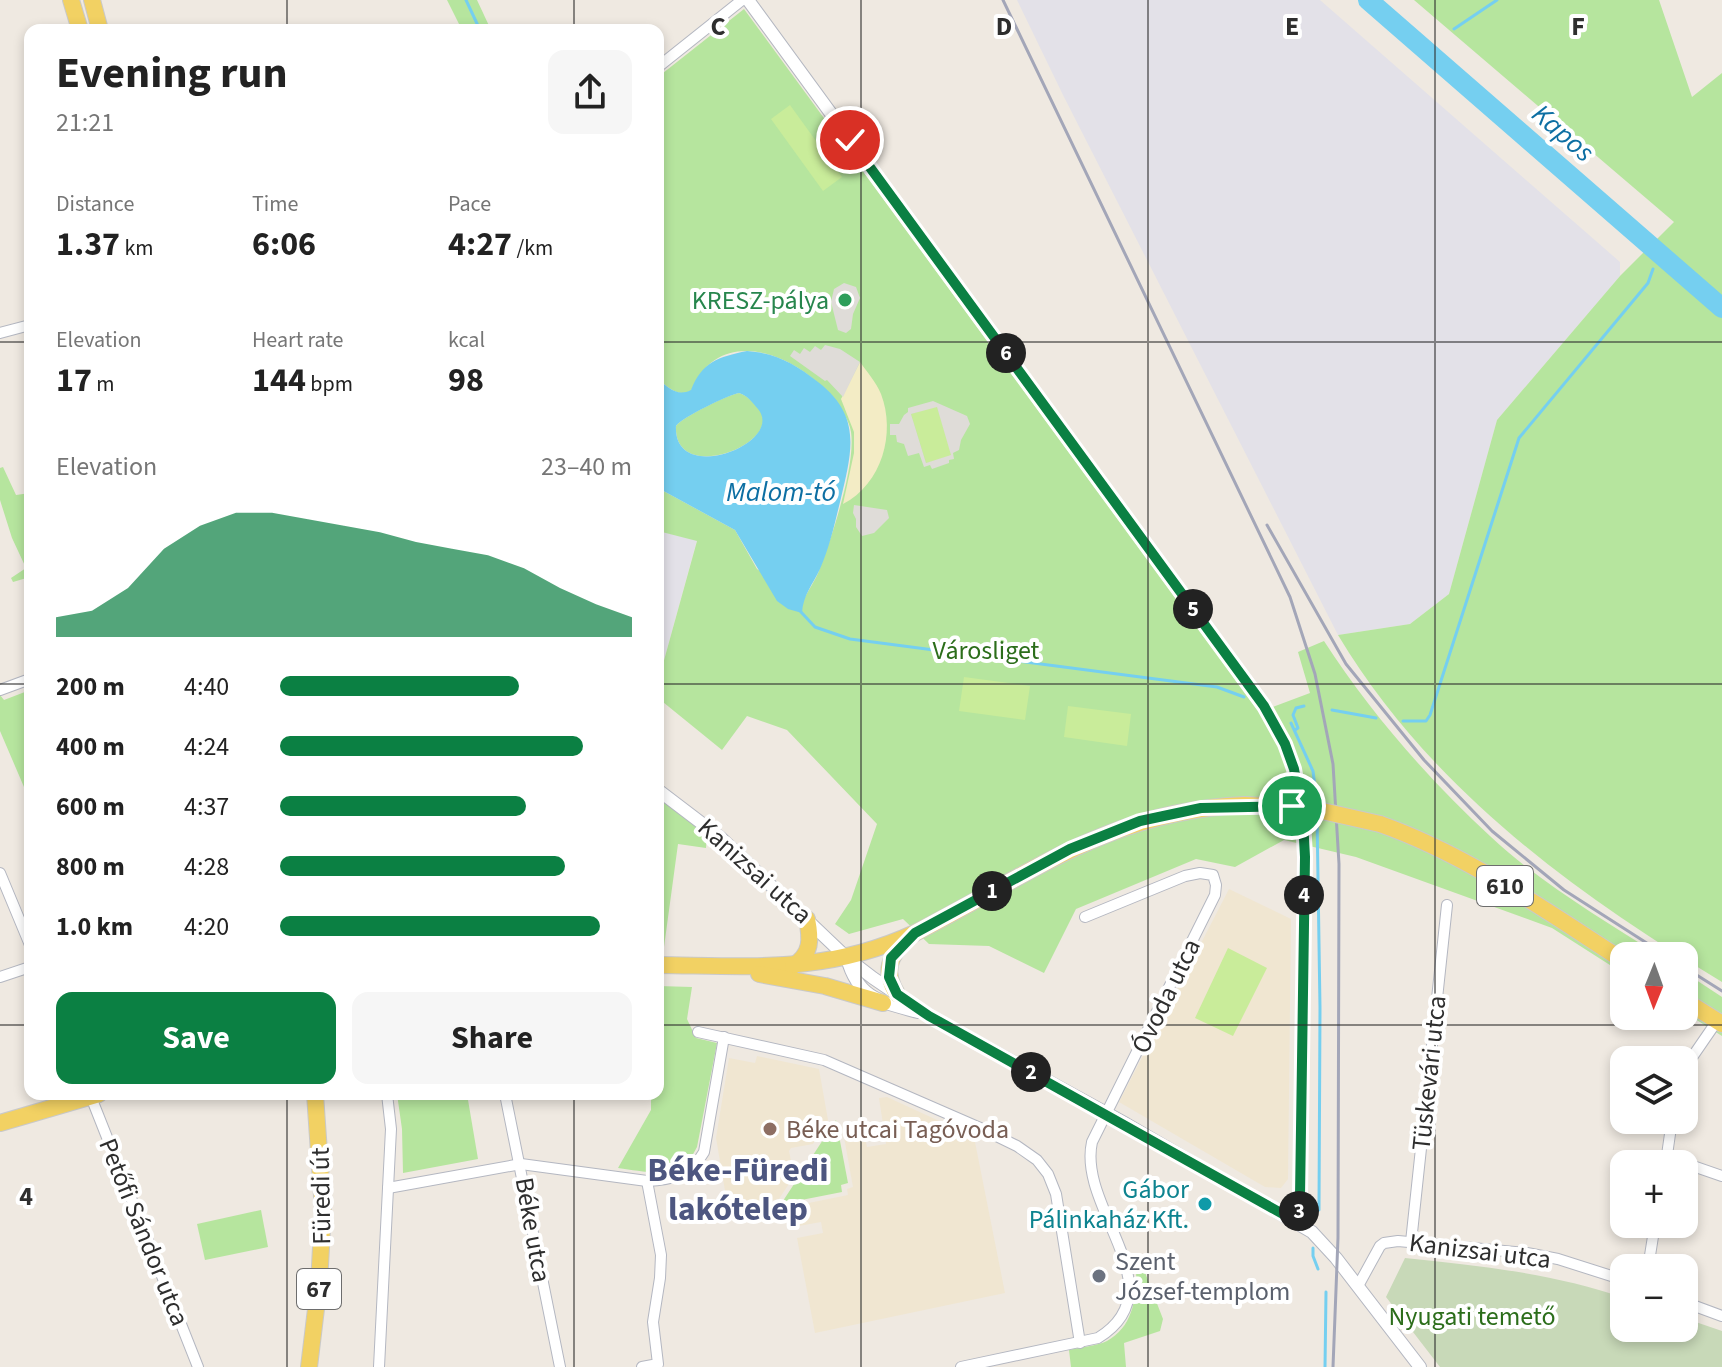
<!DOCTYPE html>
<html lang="en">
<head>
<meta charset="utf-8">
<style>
  body { margin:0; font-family:"Source Sans 3",sans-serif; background:#f6f6f6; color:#222; height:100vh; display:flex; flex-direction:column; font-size:30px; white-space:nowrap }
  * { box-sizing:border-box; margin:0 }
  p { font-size:26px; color:#767676 }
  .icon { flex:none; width:44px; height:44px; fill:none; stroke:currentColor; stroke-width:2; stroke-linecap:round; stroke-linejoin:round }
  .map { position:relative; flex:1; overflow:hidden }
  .panel { position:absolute; left:24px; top:24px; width:640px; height:1076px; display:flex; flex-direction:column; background:#fff; border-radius:16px; box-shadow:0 4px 12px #0003 }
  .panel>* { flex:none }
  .needle { width:52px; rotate:181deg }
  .tools { position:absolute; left:1610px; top:942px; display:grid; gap:16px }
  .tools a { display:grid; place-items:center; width:88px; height:88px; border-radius:16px; background:#fff; box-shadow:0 4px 12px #0003; font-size:40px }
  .pin { position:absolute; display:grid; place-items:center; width:68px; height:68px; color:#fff; margin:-34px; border:4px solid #fff; border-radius:50%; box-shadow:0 2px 8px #0007 }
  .km { position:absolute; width:40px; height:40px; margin:-20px; border-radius:50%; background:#222; color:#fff; font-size:22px; line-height:40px; text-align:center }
  .round { display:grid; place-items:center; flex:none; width:84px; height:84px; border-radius:16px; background:#f6f6f6 }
  .summary { display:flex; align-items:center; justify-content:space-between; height:136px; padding:0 32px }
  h1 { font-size:44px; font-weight:700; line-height:60px }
  .stats { display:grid; grid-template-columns:repeat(3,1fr); gap:12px; height:136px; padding:8px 32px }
  .stats div { display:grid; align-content:center }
  .stats b { font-size:34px; font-weight:700 }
  .stats small { font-size:22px; font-weight:400 }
  .stats p { font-size:22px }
  .chart { height:224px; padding:16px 32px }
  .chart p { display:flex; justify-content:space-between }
  .chart svg { width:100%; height:144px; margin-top:8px; fill:#0b8043; opacity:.7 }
  .primary-button { display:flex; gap:16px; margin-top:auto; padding:16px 32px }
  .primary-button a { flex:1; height:92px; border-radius:16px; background:#0b8043; color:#fff; font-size:32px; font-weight:700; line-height:92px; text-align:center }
  .primary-button a+a { background:#f6f6f6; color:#222 }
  ul { padding:0 32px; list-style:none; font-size:26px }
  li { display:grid; grid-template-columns:128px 96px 1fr; align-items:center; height:60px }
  li i { height:20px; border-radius:10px; background:#0b8043 }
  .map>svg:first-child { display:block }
  .industrial { fill:#e3e1e8 }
  .education { fill:#f0e6d1 }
  .green { fill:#b6e59e }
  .sand { fill:#f3ecc5 }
  .cemetery { fill:#c8d9b8 }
  .pitch { fill:#c9ec9a }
  .plaza { fill:#dfdcd8; fill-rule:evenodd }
  .water { fill:#75cff0; fill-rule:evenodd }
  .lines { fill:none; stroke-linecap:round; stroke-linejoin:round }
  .stream { stroke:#75cff0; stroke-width:3 }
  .river { stroke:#75cff0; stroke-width:20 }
  .minor-casing { stroke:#b4b7c1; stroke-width:12 }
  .tertiary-casing { stroke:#b4b7c1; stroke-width:14 }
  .primary-casing { stroke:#c9c9c9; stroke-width:18 }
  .minor { stroke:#fff; stroke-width:10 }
  .tertiary { stroke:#fff; stroke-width:12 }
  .primary { stroke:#f2d163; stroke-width:16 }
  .rail { stroke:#a3a6b8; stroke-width:3 }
  .primary-bridge-casing { stroke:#c9c9c9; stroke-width:18; stroke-linecap:butt }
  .primary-bridge { stroke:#f2d163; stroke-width:16 }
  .route-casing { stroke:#fff; stroke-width:16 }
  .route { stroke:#0b8043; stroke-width:10 }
  .grid { fill:none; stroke:#2e2e2e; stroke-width:2; stroke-opacity:0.55 }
  .leisure-dot { fill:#2e9e5b; stroke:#fff; stroke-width:3 }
  .education-dot { fill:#8d6e63; stroke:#fff; stroke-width:3 }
  .culture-dot { fill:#0f9aa8; stroke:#fff; stroke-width:3 }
  .worship-dot { fill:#6b7280; stroke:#fff; stroke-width:3 }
  .labels { text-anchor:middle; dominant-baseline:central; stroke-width:8; stroke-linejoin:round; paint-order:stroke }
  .shield { fill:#fff; stroke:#6d6d6d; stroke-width:2 }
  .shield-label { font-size:24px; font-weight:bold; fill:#2e2e2e }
  .leisure-label { font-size:26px; fill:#27864d; stroke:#fff; text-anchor:end }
  .park-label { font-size:26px; fill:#2c6e1b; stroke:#fff }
  .street-label { font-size:26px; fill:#2e2e2e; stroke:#fff }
  .education-label { font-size:26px; fill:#785e54; stroke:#fff; text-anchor:start }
  .culture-label { font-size:26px; fill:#0d838f; stroke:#fff; text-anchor:end }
  .worship-label { font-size:26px; fill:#5b616d; stroke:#fff; text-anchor:start }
  .water-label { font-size:28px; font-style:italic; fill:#0d6fa3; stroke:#fff }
  .district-label { font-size:34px; font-weight:bold; fill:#4d5680; stroke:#fff }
  .grid-label { font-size:26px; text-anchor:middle; font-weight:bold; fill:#2e2e2e; stroke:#fff; stroke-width:8; stroke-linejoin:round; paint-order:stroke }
</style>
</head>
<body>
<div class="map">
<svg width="1722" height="1367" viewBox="0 0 1722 1367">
  <rect width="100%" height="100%" fill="#efe9e1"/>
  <g class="industrial">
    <polygon points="1017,0 1320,0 1620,262 1620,276 1497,420 1449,594 1410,624 1338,635 1063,95"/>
    <polygon points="658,531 697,540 658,682"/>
  </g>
  <g class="education">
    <polygon points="1229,889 1291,919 1288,1179 1281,1188 1265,1187 1119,1102"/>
    <polygon points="757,1056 819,1069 828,1120 813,1144 791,1148 789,1151 794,1176 779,1199 728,1208 716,1138 729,1058 755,1063"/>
    <polygon points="887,1097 974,1137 1005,1293 815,1333 797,1238 823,1233 821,1222 793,1227 789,1207 848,1195 847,1189 853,1187 842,1126 862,1123 867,1147 886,1144 879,1098"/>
  </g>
  <g class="green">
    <polygon points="447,0 477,0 491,30 462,30"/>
    <path d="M1414 0H1659L1692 97 1722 73V982C1574 893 1429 787 1338 635L1410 624 1449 594 1497 420 1620 276 1674 222Z"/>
    <path d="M744 9 1259 712 1310 693 1298 652 1324 641C1369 711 1429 780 1490 836 1540 883 1602 919 1660 956H1624V974L1552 928 1356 857 1284 840 1235 867 1196 859 1076 909 1044 973 989 946 929 944 903 919 849 934 835 924 851 900 877 824 787 730 747 716 722 750 658 698V682L697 541 658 531V488L735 530 757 569 803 601C808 590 816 580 820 568 832 536 856 465 851 432 849 419 841 410 834 400 799 355 720 321 691 391 677 397 669 388 658 379V77Z"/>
    <path d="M739 393C748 396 753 402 759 409 786 443 673 487 676 426 681 418 729 394 739 393Z"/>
    <polygon points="3,467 16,495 30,493 30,577 13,582 11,578 26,568 12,538 0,500 0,468"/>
    <polygon points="30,690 30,801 0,731 0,695 4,700"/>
    <polygon points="658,798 707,833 706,848 678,844 664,947 658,947"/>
    <polygon points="1684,972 1722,997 1722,1036 1684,1012"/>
    <path d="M658 986 692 987 687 1019 696 1038 717 1043 697 1147C680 1182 650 1172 618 1168L651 1110V1094H658Z"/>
    <polygon points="397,1094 467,1094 478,1159 403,1173 402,1129"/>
    <polygon points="836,1120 848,1183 841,1185 842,1192 781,1204"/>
    <polygon points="261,1210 268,1247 205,1260 197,1224"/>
    <path d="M1141 1262 1163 1319 1160 1331 1124 1343 1126 1367H1071L1069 1350C1081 1347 1097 1346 1107 1341 1135 1326 1137 1293 1136 1266Z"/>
  </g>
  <path class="sand" d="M860 362C867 372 876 382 881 394 896 433 882 484 843 504L854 453V432L841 399Z"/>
  <path class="cemetery" d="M1405 1258C1480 1266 1552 1273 1624 1298V1328H1684V1318L1722 1331V1367H1440L1386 1297Z"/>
  <g class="pitch">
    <polygon points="790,105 842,177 823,191 771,119"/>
    <polygon points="937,406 952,456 926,463 911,414"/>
    <polygon points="964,677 1030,686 1025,720 959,711"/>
    <polygon points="1068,706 1131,714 1127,746 1064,737"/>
    <polygon points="1228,948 1267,968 1233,1036 1195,1018"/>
  </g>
  <g class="plaza">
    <polygon points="844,283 856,287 860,298 853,314 851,329 846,333 838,330 831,302 834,289"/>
    <polygon points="825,345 840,349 860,362 843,397 827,380 825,381 790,356 794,350 800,354 804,348 810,352 815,346 821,350"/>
    <path d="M933 401 967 416 970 424 961 440 959 450 953 453 954 459 949 460V463L932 469 930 465 924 467 919 453 908 456 904 444 897 442 896 435H890V424H899L904 415 908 412V408ZM937 407 951 455 926 463 911 414Z"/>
    <polygon points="854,505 887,510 889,518 874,533 862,536 856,527 856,519 853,513"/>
  </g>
  <path class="water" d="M747 351C776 353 795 364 818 382 862 416 852 451 841 498 835 522 830 546 820 569 813 584 803 595 802 613L788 609 777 601 735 530 658 488V379C669 388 677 397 691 390 702 362 718 357 747 351ZM739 393C748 396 752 402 758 409 786 443 673 487 676 426 681 418 730 394 739 393Z"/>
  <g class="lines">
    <g class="stream">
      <polyline points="466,0 480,30"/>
      <polyline points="1454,29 1497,0"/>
      <polyline points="1423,49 1430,43"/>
      <polyline points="1656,259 1660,254"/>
      <polyline points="801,612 815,627 850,639 1217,687 1244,697"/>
      <polyline points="1332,710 1376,718"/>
      <polyline points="1403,721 1426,721 1430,715 1519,438 1648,283 1653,269"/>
      <polyline points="1291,723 1313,771 1317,803"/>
      <polyline points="1295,730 1298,728 1293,715 1296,708 1304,706"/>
      <polyline points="1317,814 1320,1008 1319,1210"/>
      <polyline points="1313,1248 1313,1256 1318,1269"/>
      <polyline points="1325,1367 1326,1292"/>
    </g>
    <polyline class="river" points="1368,0 1722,308"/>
    <defs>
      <g id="minor">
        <polyline points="658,67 742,0"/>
        <polyline points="0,333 30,325"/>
        <polyline points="0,690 30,679"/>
        <polyline points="0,873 30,945"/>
        <polyline points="0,977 30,967"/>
        <polyline points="698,1032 824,1060 978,1127 1017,1146 1037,1160 1048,1174 1056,1194 1080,1343"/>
        <polyline points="1684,1069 1717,1021"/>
        <polyline points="505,1094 560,1367"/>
        <polyline points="91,1097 198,1367"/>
        <polyline points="1667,1157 1722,1176"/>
        <polyline points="1666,1162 1672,1120"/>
        <path d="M388 1188 521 1164 647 1181C672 1180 691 1175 704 1152L724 1037"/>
        <polyline points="1411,1242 1447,905"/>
        <polyline points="1648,1268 1655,1224"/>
        <polyline points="1358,1286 1380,1246 1384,1243 1398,1241 1527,1253 1558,1259 1624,1280"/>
        <polyline points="1684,1302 1722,1316"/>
        <polyline points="379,1367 391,1129 387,1094"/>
        <polyline points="642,1367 658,1364 653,1322 660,1278 661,1255 647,1181"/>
        <path d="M961 1367 1098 1338C1178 1289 1077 1209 1092 1142L1215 895 1216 885 1213 875 1200 873 1185 876 1085 917"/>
      </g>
      <g id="tertiary">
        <polyline points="748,0 1264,706 1285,744 1294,769 1303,820 1305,857 1300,1197 1297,1222"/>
        <polyline points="658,790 721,838 847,958 873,978 929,1016 1126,1124 1312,1232 1336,1258 1420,1367"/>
        <path d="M847 958C858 999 881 1002 918 1012"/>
      </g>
      <g id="primary">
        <polyline points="71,0 80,30"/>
        <polyline points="92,0 100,30"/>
        <path d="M1380 824C1468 855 1546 911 1624 961"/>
        <path d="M658 965C752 966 826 974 915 933 1029 875 1111 810 1245 805"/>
        <path d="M793 966C812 954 811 939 807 919"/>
        <polyline points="759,974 825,986 883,1003"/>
        <path d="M897 994C883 972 889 956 907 939"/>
        <polyline points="1684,1000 1722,1024"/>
        <polyline points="0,1123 99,1094"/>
        <polyline points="309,1367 319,1284 323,1211 315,1094"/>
      </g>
    </defs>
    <use href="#minor" class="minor-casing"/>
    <use href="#tertiary" class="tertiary-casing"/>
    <use href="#primary" class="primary-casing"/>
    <use href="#minor" class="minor"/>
    <use href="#tertiary" class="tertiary"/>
    <use href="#primary" class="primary"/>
    <g class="rail">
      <polyline points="1003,0 1290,597 1315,674 1333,764 1339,864 1338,1238 1333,1367"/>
      <polyline points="1267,525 1346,664 1424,760 1492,831 1564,890 1667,956"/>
      <polyline points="1684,967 1722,991"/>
    </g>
    <defs>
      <polyline id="primary-bridge" points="1245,805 1309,808 1380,824"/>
    </defs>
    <use href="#primary-bridge" class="primary-bridge-casing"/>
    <use href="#primary-bridge" class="primary-bridge"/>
  </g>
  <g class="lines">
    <defs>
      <polyline id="route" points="850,140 1264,706 1285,744 1294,769 1303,820 1305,857 1300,1197 1297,1222 929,1016 897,994 889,977 891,958 915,933 1070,849 1140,821 1201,808 1292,806"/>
    </defs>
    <use href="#route" class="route-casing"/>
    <use href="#route" class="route"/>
  </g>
  <path class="grid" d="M287 0V30M574 0V30M861 0V1367M1148 0V1367M1435 0V1367M0 342H30M658 342H1722M0 684H30M658 684H1722M0 1025H30M658 1025H1722M287 1094V1367M574 1094V1367"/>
  <circle class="leisure-dot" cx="845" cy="300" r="8"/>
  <circle class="education-dot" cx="770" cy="1129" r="8"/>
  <circle class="culture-dot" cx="1205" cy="1204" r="8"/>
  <circle class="worship-dot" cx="1099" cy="1276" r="8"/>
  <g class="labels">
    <g class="shield">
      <rect x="1477" y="866" width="56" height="40" rx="6"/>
      <rect x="297" y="1269" width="44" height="40" rx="6"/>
    </g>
    <g class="shield-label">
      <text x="1505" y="886">610</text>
      <text x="319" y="1289">67</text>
    </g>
    <g class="leisure-label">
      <text x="829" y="300">KRESZ-pálya</text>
    </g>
    <g class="park-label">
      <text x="986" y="650">Városliget</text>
      <text x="1472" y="1316">Nyugati temető</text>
    </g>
    <g class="street-label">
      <text transform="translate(755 871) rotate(42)">Kanizsai utca</text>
      <text transform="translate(1166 996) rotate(-64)">Óvoda utca</text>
      <text transform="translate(1429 1073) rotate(-84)">Tüskevári utca</text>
      <text transform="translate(321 1196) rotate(-91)">Füredi út</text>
      <text transform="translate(533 1230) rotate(80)">Béke utca</text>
      <text transform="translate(144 1232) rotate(68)">Petőfi Sándor utca</text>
      <text transform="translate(1480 1251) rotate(7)">Kanizsai utca</text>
    </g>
    <g class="education-label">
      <text x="786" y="1129">Béke utcai Tagóvoda</text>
    </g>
    <g class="culture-label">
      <text x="1189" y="1189">Gábor<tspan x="1189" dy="30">Pálinkaház Kft.</tspan></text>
    </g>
    <g class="worship-label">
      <text x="1115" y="1261">Szent<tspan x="1115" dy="30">József-templom</tspan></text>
    </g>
    <g class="water-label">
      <text transform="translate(1563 133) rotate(41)">Kapos</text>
      <text x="781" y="492">Malom-tó</text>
    </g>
    <g class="district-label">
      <text x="738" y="1170">Béke-Füredi<tspan x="738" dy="39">lakótelep</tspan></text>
    </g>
  </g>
  <g class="grid-label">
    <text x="718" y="35">C</text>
    <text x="1004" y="35">D</text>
    <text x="1292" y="35">E</text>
    <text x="1578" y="35">F</text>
    <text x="26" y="1205">4</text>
  </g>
</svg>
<div class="tools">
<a><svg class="needle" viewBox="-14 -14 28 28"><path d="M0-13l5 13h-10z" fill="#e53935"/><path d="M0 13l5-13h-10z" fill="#767676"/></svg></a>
<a><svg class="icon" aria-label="layers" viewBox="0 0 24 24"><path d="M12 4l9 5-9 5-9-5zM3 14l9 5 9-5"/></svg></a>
<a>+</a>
<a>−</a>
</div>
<div class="pin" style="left:1292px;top:806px;background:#1e9e55"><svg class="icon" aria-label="arrive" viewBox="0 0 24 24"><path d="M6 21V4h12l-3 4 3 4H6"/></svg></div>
<div class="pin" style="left:850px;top:140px;background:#d93025"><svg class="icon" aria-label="check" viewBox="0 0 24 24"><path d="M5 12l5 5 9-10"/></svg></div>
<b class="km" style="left:992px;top:891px">1</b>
<b class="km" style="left:1031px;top:1072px">2</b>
<b class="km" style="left:1299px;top:1211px">3</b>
<b class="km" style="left:1304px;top:895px">4</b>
<b class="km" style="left:1193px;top:609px">5</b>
<b class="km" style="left:1006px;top:353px">6</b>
<section class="panel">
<div class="summary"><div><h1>Evening run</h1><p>21:21</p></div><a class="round"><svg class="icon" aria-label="share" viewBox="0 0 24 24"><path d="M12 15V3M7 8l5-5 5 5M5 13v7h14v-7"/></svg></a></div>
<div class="stats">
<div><p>Distance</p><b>1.37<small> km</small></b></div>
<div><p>Time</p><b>6:06</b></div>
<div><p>Pace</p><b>4:27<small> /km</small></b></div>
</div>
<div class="stats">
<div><p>Elevation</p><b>17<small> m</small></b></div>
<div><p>Heart rate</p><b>144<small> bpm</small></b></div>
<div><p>kcal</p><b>98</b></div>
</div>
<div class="chart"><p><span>Elevation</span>23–40 m</p>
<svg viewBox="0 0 160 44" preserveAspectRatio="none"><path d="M0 44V38L10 36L20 29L30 17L40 10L50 6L60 6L70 8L80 10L90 12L100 15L110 17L120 19L130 23L140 29L150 34L160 38V44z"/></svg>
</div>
<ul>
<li><b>200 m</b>4:40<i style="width:68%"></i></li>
<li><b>400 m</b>4:24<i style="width:86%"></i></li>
<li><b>600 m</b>4:37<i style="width:70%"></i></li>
<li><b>800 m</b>4:28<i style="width:81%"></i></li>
<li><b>1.0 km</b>4:20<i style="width:91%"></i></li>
</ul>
<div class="primary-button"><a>Save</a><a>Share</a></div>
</section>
</div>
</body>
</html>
